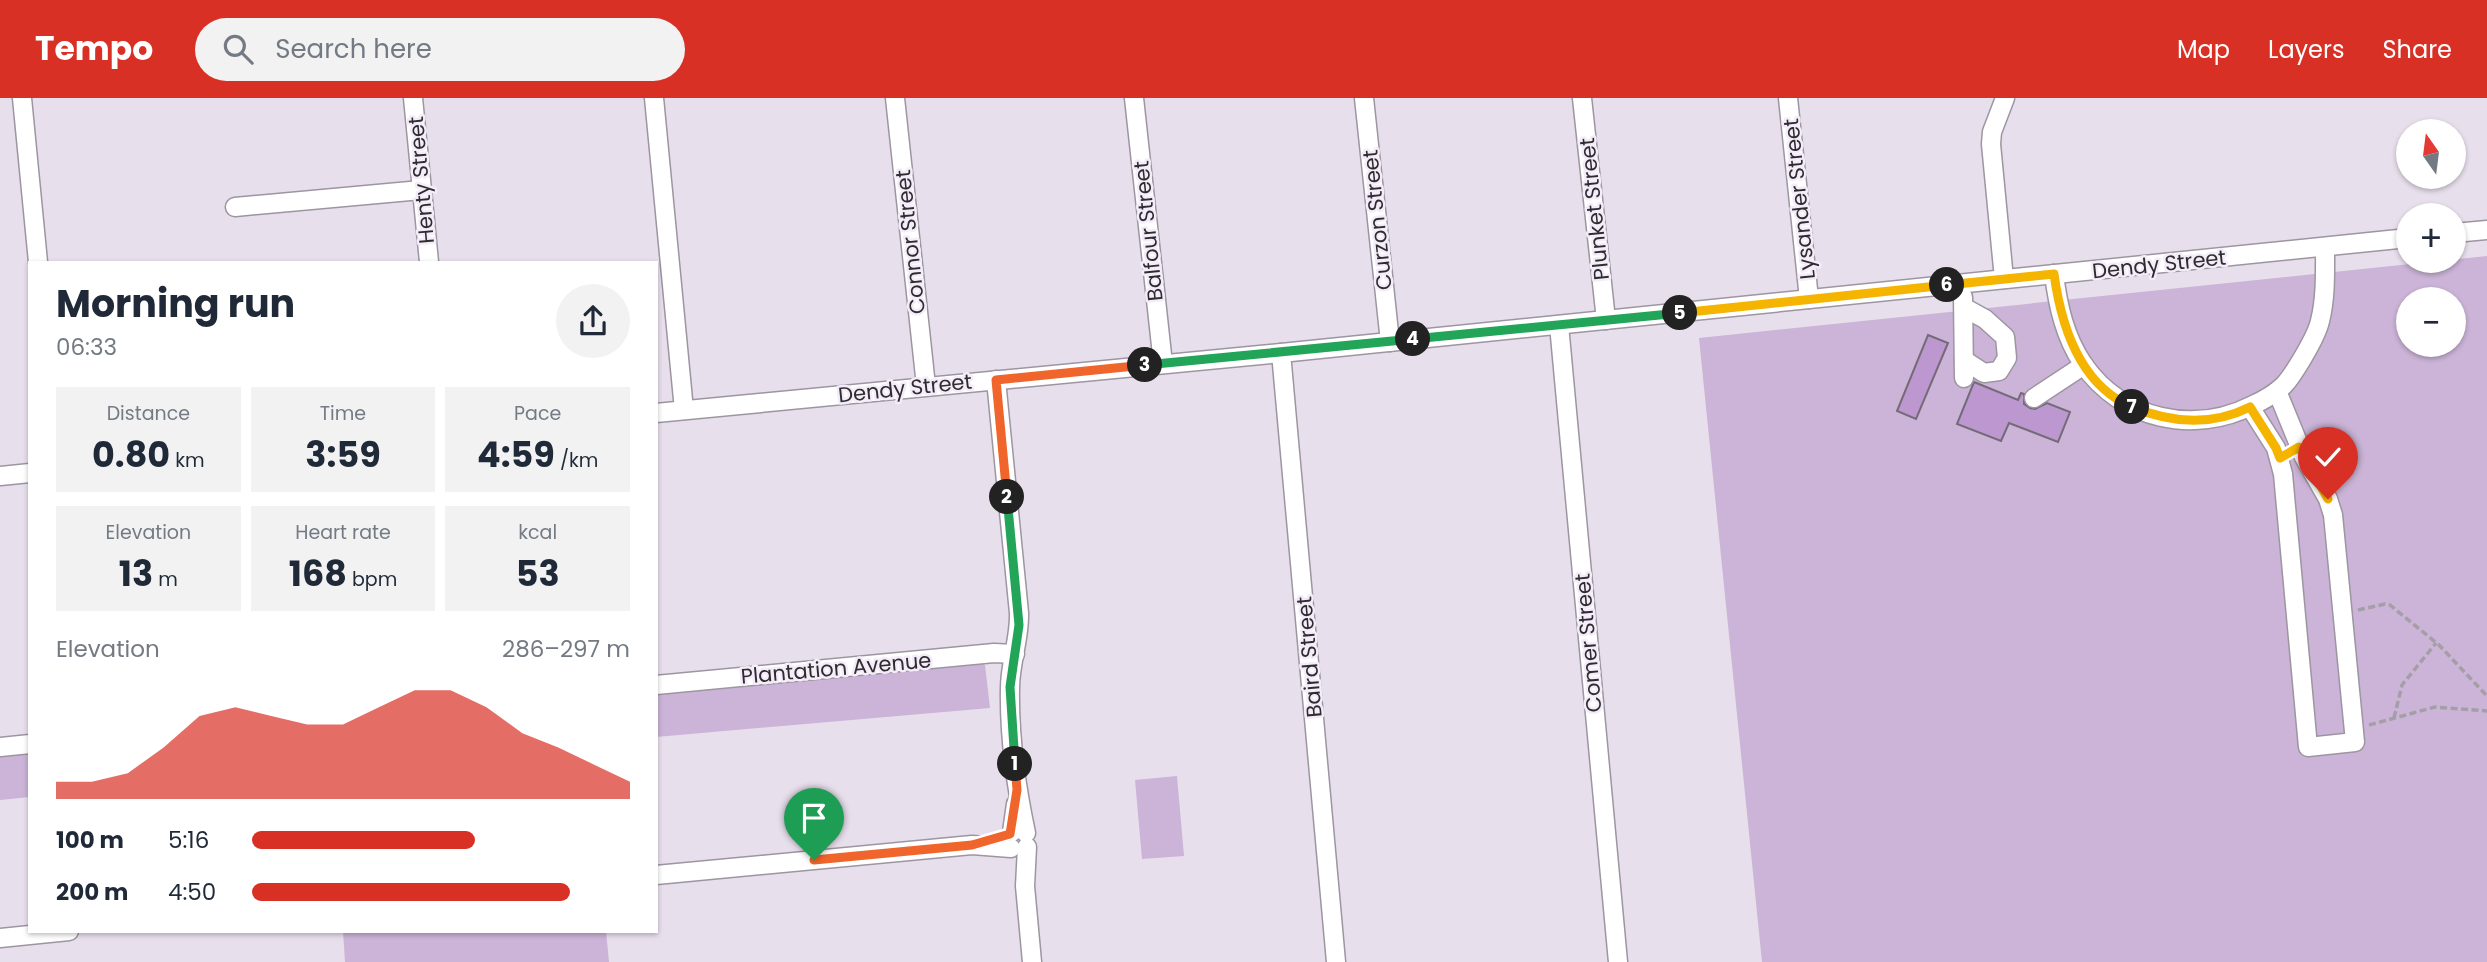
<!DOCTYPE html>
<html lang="en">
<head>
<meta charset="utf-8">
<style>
  body { margin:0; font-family:Poppins,sans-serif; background:#f2f2f3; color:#1f2937; height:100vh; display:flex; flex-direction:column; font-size:26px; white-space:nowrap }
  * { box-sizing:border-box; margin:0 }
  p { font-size:23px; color:#747a83 }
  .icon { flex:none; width:38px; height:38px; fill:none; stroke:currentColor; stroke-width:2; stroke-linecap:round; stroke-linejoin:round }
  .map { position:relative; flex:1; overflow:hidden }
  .panel { position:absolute; left:28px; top:163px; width:630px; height:672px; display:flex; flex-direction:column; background:#fff; border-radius:0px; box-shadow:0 2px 5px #0004 }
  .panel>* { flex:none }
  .needle { width:46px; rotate:346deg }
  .fabs { position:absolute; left:2396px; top:21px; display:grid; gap:14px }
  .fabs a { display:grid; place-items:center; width:70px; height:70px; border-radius:50%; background:#fff; box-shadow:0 2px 5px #0004; font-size:35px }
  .pin { position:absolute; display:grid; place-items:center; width:60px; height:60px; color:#fff; margin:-72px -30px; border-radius:50% 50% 50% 0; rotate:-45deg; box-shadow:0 0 7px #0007 }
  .pin .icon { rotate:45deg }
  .km { position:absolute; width:35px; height:35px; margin:-18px; border-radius:50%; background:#222; color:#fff; font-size:19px; line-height:35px; text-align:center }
  .round { display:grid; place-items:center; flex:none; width:74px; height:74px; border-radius:37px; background:#f2f2f3 }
  .summary { display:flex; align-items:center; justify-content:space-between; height:119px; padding:0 28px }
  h1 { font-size:38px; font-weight:700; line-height:52px }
  .metrics { display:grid; grid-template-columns:repeat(3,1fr); gap:10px; height:119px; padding:7px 28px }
  .metrics div { display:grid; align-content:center; border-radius:0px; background:#f2f2f3; text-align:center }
  .metrics b { font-size:35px; font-weight:700 }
  .metrics small { font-size:19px; font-weight:400 }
  .metrics p { font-size:19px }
  .chart { height:196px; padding:14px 28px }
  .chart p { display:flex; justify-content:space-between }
  .chart svg { width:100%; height:126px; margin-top:7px; fill:#d93025; opacity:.7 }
  ul { padding:0 28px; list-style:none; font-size:23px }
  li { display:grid; grid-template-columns:112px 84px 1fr; align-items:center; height:52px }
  li i { height:18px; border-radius:9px; background:#d93025 }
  header { display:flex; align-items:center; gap:42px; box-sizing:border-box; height:98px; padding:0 35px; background:#d93025; color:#fff }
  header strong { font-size:33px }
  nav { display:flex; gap:38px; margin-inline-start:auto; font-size:24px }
  .search { width:490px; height:63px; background:#f2f2f3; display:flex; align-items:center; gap:18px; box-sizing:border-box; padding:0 24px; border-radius:38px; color:#747a83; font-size:26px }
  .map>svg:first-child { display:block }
  .green { fill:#cbb4d7; fill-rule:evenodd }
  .building { fill:#bd97cf; stroke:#736b77; stroke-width:2 }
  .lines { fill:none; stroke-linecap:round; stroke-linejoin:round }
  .minor-casing { stroke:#9d95a1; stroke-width:21 }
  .path { stroke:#a49ea7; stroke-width:3.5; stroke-dasharray:7 3.5; stroke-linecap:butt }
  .minor { stroke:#fff; stroke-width:18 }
  .split-1-casing { stroke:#fff; stroke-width:14 }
  .split-2-casing { stroke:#fff; stroke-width:14 }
  .split-3-casing { stroke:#fff; stroke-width:14 }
  .split-4-casing { stroke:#fff; stroke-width:14 }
  .split-5-casing { stroke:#fff; stroke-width:14 }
  .split-6-casing { stroke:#fff; stroke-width:14 }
  .split-7-casing { stroke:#fff; stroke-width:14 }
  .split-8-casing { stroke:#fff; stroke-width:14 }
  .split-1 { stroke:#f0652b; stroke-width:9 }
  .split-2 { stroke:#22a559; stroke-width:9 }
  .split-3 { stroke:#f0652b; stroke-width:9 }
  .split-4 { stroke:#22a559; stroke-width:9 }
  .split-5 { stroke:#22a559; stroke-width:9 }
  .split-6 { stroke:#f5b400; stroke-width:9 }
  .split-7 { stroke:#f5b400; stroke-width:9 }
  .split-8 { stroke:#f5b400; stroke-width:9 }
  .labels { text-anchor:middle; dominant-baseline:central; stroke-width:5; stroke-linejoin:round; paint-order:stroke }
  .street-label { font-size:21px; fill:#2f2c30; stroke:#f5ecfa }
</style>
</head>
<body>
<header>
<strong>Tempo</strong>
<div class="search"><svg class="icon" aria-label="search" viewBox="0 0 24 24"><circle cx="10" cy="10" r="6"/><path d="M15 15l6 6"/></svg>Search here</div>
<nav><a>Map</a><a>Layers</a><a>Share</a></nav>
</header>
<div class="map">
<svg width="2487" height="864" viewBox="0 0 2487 864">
  <rect width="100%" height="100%" fill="#e8dfec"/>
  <g class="green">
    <path d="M2487 158V864H1762L1699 240ZM2408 201H2454V247H2408Z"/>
    <polygon points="980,565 985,567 990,610 656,639 656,596"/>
    <polygon points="30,655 30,699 0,702 0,658"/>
    <polygon points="1177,678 1184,758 1142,761 1135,682"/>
    <polygon points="343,833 606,833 609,864 345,864"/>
  </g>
  <g class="building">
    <polygon points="1928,237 1948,245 1916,321 1897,313"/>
    <polygon points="1974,284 2018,302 2021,295 2024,296 2024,306 2030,310 2035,311 2047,305 2070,314 2058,344 2009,325 2001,343 1957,326"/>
  </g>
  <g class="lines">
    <defs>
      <g id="minor">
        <polyline points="22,0 38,164"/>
        <polyline points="413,0 429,164"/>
        <polyline points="654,0 684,312"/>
        <polyline points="895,0 926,288"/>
        <polyline points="1134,0 1163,266"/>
        <polyline points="1364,0 1390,244"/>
        <polyline points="1582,0 1606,222"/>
        <polyline points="1788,0 1809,201"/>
        <polyline points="235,109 421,92"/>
        <polyline points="2454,135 2487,132"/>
        <path d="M2054 176C2058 209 2065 239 2083 266 2122 322 2194 337 2253 307 2264 302 2275 296 2284 287 2291 280 2297 269 2302 261 2309 249 2317 236 2320 223 2326 199 2325 173 2325 149"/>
        <polyline points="2004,181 1991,46 1992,34 2005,0"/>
        <polyline points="1963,199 1964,280"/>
        <polyline points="1559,227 1618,864"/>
        <polyline points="1281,255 1336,864"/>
        <polyline points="1964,262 1984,275 1999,273 2007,260 2005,239 1985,221 1965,210"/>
        <path d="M996 282 1019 515C1020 540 1010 564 1010 590 1009 638 1016 688 1026 735"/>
        <polyline points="2034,300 2084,267"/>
        <polyline points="2250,309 2276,350 2283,376 2308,649 2355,644 2333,417 2328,401 2304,359 2277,293"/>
        <polyline points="656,315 1281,255 2408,140"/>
        <polyline points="0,378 30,375"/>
        <polyline points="656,587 994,555 1015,556"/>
        <polyline points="0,649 30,646"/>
        <polyline points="1012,734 1016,706"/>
        <polyline points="1027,749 1025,788 1032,864"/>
        <polyline points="656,777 972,747 1011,750"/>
        <polyline points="0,840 69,833"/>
      </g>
    </defs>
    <use href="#minor" class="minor-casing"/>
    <g class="path">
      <polyline points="2358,512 2385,506 2390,507 2439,547 2487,598"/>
      <polyline points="2394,620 2402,587 2436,545"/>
      <polyline points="2369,627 2435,609 2487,613"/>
    </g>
    <use href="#minor" class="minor"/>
  </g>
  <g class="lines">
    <defs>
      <polyline id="split-1" points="814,762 972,747 1010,736 1017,692 1015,666"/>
      <polyline id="split-2" points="1007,399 1019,527 1010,589 1015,666"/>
      <polyline id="split-3" points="1007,399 996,282 1145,267"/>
      <polyline id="split-4" points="1145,267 1413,241"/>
      <polyline id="split-5" points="1413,241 1680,215"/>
      <polyline id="split-6" points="1680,215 1947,187"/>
      <path id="split-7" d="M1947 187 2054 176C2061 227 2080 287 2132 309"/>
      <path id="split-8" d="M2132 309C2171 325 2212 328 2250 309L2276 350 2280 360 2299 349 2328 401"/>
    </defs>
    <use href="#split-1" class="split-1-casing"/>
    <use href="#split-2" class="split-2-casing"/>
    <use href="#split-3" class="split-3-casing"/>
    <use href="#split-4" class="split-4-casing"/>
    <use href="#split-5" class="split-5-casing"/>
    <use href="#split-6" class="split-6-casing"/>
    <use href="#split-7" class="split-7-casing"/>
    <use href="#split-8" class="split-8-casing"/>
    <use href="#split-1" class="split-1"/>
    <use href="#split-2" class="split-2"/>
    <use href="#split-3" class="split-3"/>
    <use href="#split-4" class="split-4"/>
    <use href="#split-5" class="split-5"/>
    <use href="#split-6" class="split-6"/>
    <use href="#split-7" class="split-7"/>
    <use href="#split-8" class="split-8"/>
  </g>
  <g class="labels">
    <g class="street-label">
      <text transform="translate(421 82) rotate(-95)">Henty Street</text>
      <text transform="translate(1799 101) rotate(-96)">Lysander Street</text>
      <text transform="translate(1594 111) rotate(-96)">Plunket Street</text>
      <text transform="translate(1377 122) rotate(-96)">Curzon Street</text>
      <text transform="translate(1148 133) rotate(-96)">Balfour Street</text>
      <text transform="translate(910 144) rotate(-96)">Connor Street</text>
      <text transform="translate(2159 166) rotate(-6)">Dendy Street</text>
      <text transform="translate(905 290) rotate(-6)">Dendy Street</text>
      <text transform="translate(1588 545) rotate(-95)">Comer Street</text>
      <text transform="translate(1309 559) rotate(-95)">Baird Street</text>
      <text transform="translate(836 570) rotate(-5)">Plantation Avenue</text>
    </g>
  </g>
</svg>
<div class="fabs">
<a><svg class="needle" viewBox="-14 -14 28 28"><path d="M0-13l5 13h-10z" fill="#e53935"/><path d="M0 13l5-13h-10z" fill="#747a83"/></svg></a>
<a>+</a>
<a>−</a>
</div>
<div class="pin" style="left:814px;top:762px;background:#1e9e55"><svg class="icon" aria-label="arrive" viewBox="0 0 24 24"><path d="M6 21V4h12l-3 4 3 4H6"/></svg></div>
<div class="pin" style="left:2328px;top:401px;background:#d93025"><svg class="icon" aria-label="check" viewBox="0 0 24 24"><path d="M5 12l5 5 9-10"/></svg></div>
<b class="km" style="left:1015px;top:666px">1</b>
<b class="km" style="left:1007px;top:399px">2</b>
<b class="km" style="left:1145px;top:267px">3</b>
<b class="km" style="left:1413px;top:241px">4</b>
<b class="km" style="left:1680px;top:215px">5</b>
<b class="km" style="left:1947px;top:187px">6</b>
<b class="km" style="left:2132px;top:309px">7</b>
<section class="panel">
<div class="summary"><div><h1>Morning run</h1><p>06:33</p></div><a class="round"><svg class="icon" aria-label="share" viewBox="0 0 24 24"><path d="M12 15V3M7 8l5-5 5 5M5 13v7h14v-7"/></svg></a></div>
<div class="metrics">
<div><p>Distance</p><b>0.80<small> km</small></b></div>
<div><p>Time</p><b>3:59</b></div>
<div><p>Pace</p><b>4:59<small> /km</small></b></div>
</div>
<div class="metrics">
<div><p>Elevation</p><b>13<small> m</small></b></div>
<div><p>Heart rate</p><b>168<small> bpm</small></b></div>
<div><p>kcal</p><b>53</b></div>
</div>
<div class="chart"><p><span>Elevation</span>286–297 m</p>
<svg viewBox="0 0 160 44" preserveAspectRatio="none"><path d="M0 44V38L10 38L20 35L30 26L40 15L50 12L60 15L70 18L80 18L90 12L100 6L110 6L120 12L130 21L140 26L150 32L160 38V44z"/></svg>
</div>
<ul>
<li><b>100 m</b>5:16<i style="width:59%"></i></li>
<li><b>200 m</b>4:50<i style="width:84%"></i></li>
</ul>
</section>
</div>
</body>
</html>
